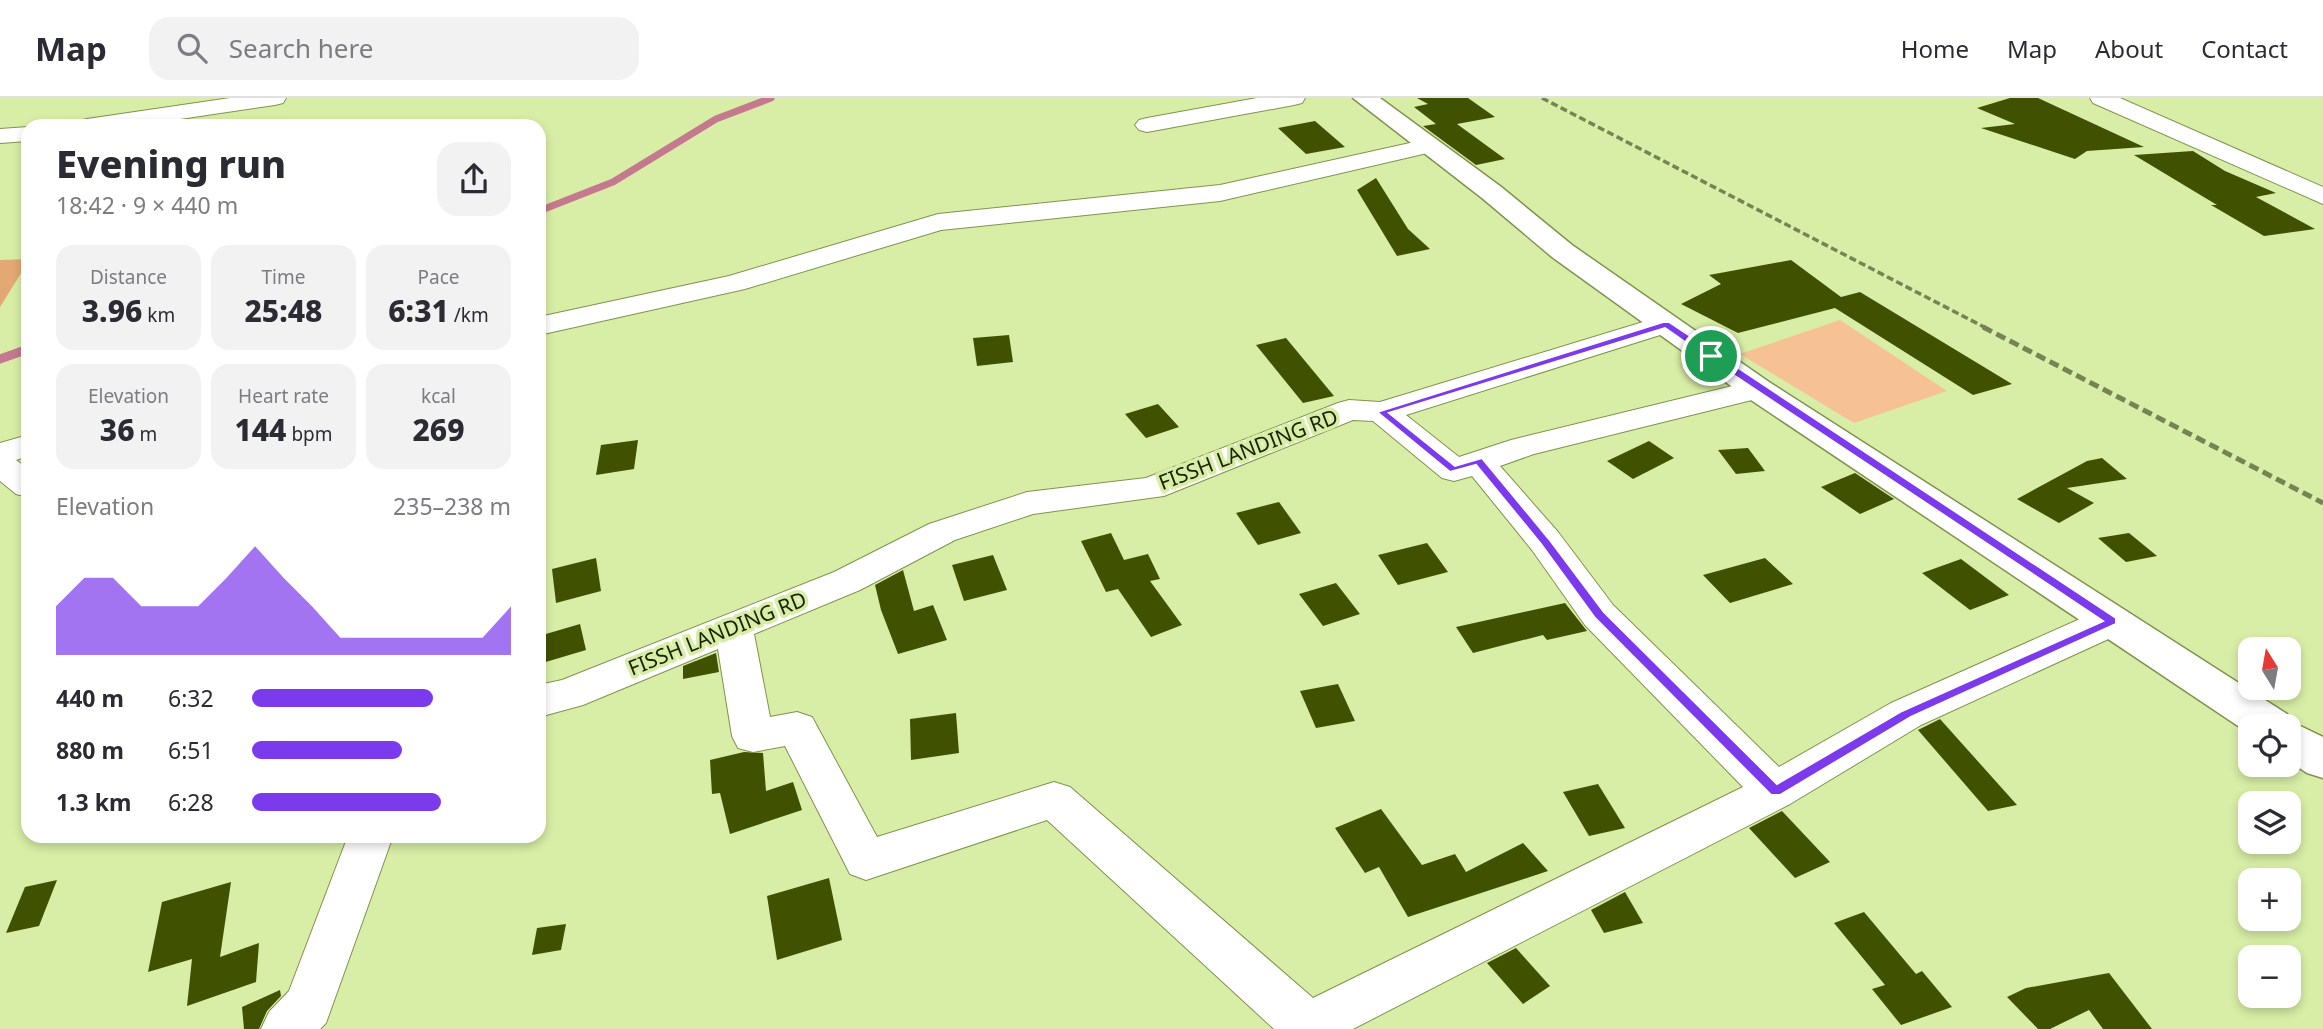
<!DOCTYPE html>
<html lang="en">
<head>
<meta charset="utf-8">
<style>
  body { margin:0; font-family:"Noto Sans",sans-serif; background:#f2f2f3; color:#2b2b33; height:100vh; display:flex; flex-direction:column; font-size:26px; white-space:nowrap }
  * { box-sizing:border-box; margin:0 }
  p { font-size:23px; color:#7c7c81 }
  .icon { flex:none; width:38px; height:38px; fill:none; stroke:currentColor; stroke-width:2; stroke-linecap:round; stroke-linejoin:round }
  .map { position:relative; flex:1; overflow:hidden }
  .details { position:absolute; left:21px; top:21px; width:525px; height:724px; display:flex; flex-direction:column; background:#fff; border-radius:21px; box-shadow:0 4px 10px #0003 }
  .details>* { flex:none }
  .needle { width:46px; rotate:349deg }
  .tools { position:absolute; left:2238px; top:539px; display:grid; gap:14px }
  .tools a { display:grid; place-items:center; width:63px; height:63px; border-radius:14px; background:#fff; box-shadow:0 4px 10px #0003; font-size:35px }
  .pin { position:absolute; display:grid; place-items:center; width:60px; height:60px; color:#fff; margin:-30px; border:4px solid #fff; border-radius:50%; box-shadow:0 2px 7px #0007 }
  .round { display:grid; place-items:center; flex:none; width:74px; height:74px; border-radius:21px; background:#f2f2f3 }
  .headline { display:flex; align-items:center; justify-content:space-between; height:119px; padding:0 35px }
  h1 { font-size:38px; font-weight:800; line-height:52px }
  .metrics { display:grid; grid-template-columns:repeat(3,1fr); gap:10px; height:119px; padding:7px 35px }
  .metrics div { display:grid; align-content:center; border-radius:18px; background:#f2f2f3; text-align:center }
  .metrics b { font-size:30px; font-weight:800 }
  .metrics small { font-size:19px; font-weight:400 }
  .metrics p { font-size:19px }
  .chart { height:196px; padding:14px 35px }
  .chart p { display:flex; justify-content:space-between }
  .chart svg { width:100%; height:126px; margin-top:7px; fill:#7c3aed; opacity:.7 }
  ul { padding:0 35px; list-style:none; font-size:23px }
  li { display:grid; grid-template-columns:112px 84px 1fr; align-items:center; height:52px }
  li i { height:18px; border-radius:9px; background:#7c3aed }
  header { display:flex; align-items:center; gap:42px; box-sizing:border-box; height:98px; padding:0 35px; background:#fff; border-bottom:2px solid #e1e1e2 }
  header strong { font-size:33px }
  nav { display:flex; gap:38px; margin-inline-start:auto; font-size:24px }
  .search { width:490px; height:63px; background:#f2f2f3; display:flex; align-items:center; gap:18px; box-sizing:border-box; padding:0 24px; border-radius:21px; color:#7c7c81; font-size:26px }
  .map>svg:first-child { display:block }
  .green { fill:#f5c195 }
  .forest { fill:#e3a874 }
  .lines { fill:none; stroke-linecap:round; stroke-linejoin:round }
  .stream-far1 { stroke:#c5798e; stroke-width:7 }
  .stream { stroke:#c5798e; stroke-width:9 }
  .building { fill:#415102 }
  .street-casing { stroke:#80934e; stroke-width:2 }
  .secondary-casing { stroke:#80934e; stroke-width:3 }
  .street { fill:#fff; fill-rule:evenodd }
  .secondary { fill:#fff; fill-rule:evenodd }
  .rail-far1 { stroke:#758452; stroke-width:3.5; stroke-dasharray:7 3.5; stroke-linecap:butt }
  .rail { stroke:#758452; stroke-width:5; stroke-dasharray:10 5; stroke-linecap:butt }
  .route { fill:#7c3aed; stroke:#fff; stroke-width:2; fill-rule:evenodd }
  .labels { text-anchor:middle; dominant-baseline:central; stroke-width:7; stroke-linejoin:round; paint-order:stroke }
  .street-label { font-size:21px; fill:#1b2306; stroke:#d8eea6 }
</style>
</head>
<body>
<header>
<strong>Map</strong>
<div class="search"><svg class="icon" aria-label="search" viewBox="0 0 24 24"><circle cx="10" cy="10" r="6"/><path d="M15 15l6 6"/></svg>Search here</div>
<nav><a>Home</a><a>Map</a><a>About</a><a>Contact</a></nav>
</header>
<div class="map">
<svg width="2323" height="931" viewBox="0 0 2323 931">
  <rect width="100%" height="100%" fill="#d8eea6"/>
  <polygon class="green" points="1840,222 1947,293 1854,325 1740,256"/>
  <polygon class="forest" points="28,161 28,164 0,209 0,162"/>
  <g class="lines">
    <polyline class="stream-far1" points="539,113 613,84 716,21 771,0"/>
    <polyline class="stream" points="0,261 28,251"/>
  </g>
  <g class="building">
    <polygon points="1417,0 1468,0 1495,19 1457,26 1505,61 1476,67 1423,28 1436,26 1414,9 1428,6"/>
    <polygon points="2010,0 2038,0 2144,49 2087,53 2075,61 1981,30 2015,26 1977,10"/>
    <polygon points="1315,23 1345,49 1306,56 1278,30"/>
    <polygon points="2193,53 2225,73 2276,95 2256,99 2315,131 2264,138 2211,107 2217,107 2134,57"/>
    <polygon points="1376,80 1408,131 1430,151 1397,158 1357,92"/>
    <polygon points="1791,162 1841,199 1860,194 2012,286 1973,297 1835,210 1738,235 1681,206 1721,186 1709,177"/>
    <polygon points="1009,237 1013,264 977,268 973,240"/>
    <polygon points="1286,240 1334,298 1303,305 1256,247"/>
    <polygon points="1158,306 1179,329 1146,340 1125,316"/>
    <polygon points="638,342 634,371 596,377 601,347"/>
    <polygon points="1649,343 1674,360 1633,381 1607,363"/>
    <polygon points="1748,350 1765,373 1736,376 1718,352"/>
    <polygon points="2102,360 2127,381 2067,390 2094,405 2059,425 2017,401 2087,363"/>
    <polygon points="1855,375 1894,401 1860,416 1821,389"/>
    <polygon points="1279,404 1301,435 1258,447 1236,415"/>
    <polygon points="1111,435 1124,462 1148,456 1160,481 1150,483 1182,527 1151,539 1118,491 1106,494 1081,443"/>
    <polygon points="2129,435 2157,458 2126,464 2098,440"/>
    <polygon points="1427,445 1448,474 1398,487 1378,457"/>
    <polygon points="993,457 1007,492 964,503 952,467"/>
    <polygon points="596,460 601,493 556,505 552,471"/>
    <polygon points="1765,460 1793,486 1730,505 1703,477"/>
    <polygon points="1961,461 2009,497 1970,512 1922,475"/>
    <polygon points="903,472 914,513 933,507 947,542 898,556 881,512 875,487"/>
    <polygon points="1336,485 1360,516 1323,528 1299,496"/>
    <polygon points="1565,505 1587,533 1547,542 1543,537 1473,555 1456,529"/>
    <polygon points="580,526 586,552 539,566 539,538"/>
    <polygon points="716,555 719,574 683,581 683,568"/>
    <polygon points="1338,586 1355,623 1316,630 1300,593"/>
    <polygon points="956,615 959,655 911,662 910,621"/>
    <polygon points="1940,621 2017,707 1988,713 1918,632"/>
    <polygon points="744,654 763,655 766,693 793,684 802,712 730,736 720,695 712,696 710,662"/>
    <polygon points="1598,686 1625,730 1589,738 1563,694"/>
    <polygon points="1381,711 1422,767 1455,756 1466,774 1523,745 1548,773 1408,819 1379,769 1365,775 1335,730"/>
    <polygon points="1782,713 1830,764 1795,780 1749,730"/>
    <polygon points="829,780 842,842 777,862 767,798"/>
    <polygon points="57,782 39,828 6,835 25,789"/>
    <polygon points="231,784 220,859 259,845 256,884 187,908 192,861 148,874 162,804"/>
    <polygon points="1625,794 1643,825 1604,835 1591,812"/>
    <polygon points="1864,814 1916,876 1922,873 1952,909 1901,927 1872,891 1885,887 1834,825"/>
    <polygon points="566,826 561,852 532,857 537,830"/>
    <polygon points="1516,850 1550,888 1523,906 1487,865"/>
    <polygon points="2109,875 2152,931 2103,931 2089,912 2050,931 2038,931 2007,899 2026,890"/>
    <polygon points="280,892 281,898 267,913 259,931 244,931 242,909"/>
  </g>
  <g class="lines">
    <defs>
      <g id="street">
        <polygon points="230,0 286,0 283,5 275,7 133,28 75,28 79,23 87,21"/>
        <polygon points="1257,0 1305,0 1302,5 1294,7 1147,34 1139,32 1135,27 1139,22 1147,20"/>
        <polygon points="2090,0 2120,0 2323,89 2323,106 2093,5"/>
        <polygon points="28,29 28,43 0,45 0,31"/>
        <polygon points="1428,41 1436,43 1440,48 1436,53 1220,103 941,132 745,191 539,237 539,219 729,178 938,116 1220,87"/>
        <path d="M1666 217 1676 220 1681 226 1676 232 1406 317 1459 359 1511 342 1757 282 1768 284 1773 291 1768 298 1534 356 1500 368 1558 434 1613 507 1779 669 1891 605 2098 513 2112 509 2126 513 2131 523 2126 533 1921 627 1790 706 1353 931H1274L1047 722 866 782 850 776 785 648 753 654 738 650 732 638 718 551 583 607 539 619V587L562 582 834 474 929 426 1027 394 1146 380 1338 305 1349 302 1380 304ZM1353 322 1373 323 1442 380 1454 383 1472 378 1532 452 1585 527 1743 689 1313 900 1070 689 1054 684 877 739 812 619 797 614 770 619 754 536 860 492 955 442 1033 416 1164 398Z"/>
        <polygon points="28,337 28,358 16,362 28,371 28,399 16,396 0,383 0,345"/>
        <polygon points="348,738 393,738 326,925 320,931 261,931 269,914 289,893"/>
      </g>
      <polygon id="secondary" points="1353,0 1380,0 1500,88 1572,147 1769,284 2287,616 2292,624 2323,639 2323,680 2307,675 2289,663 2289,628 2250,628 2250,636 1745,298 1552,159 1482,100"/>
    </defs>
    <use href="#street" class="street-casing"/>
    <use href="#secondary" class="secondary-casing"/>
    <use href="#street" class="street"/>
    <use href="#secondary" class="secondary"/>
    <polyline class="rail-far1" points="1542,0 1986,230"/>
    <polyline class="rail" points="1983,229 2323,405"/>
  </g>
  <path class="route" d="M1663 224H1669L2116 520V526L1911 619 1780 697H1771L1595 520 1541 446 1476 367 1450 374 1377 314ZM1665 230 1708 260 2103 523 1902 613 1777 686 1604 514 1549 441 1482 360 1455 368 1389 315Z"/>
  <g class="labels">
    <g class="street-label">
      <text transform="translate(1248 351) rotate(-21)">FISSH LANDING RD</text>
      <text transform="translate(717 535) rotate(-22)">FISSH LANDING RD</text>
    </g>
  </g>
</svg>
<div class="tools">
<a><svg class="needle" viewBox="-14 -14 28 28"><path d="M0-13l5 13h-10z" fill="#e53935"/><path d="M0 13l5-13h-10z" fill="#7c7c81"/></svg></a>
<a><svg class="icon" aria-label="locate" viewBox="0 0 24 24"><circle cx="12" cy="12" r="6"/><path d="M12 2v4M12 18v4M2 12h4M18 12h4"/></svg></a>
<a><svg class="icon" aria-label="layers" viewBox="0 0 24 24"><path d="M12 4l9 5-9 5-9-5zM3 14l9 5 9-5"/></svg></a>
<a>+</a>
<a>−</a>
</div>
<div class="pin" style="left:1711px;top:258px;background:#1e9e55"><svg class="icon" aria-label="arrive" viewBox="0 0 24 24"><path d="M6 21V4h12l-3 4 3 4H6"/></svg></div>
<section class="details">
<div class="headline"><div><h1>Evening run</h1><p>18:42 · 9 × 440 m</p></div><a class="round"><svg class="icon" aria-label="share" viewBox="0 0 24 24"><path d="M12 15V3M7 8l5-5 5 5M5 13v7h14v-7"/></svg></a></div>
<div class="metrics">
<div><p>Distance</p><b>3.96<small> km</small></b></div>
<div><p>Time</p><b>25:48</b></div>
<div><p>Pace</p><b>6:31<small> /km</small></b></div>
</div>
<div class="metrics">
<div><p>Elevation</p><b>36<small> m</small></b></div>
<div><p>Heart rate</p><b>144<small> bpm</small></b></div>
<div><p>kcal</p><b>269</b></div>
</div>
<div class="chart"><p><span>Elevation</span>235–238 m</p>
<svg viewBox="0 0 160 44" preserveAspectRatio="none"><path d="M0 44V27L10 17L20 17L30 27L40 27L50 27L60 17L70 6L80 17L90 27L100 38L110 38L120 38L130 38L140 38L150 38L160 27V44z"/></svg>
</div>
<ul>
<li><b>440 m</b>6:32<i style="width:70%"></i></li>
<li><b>880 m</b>6:51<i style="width:58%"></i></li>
<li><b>1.3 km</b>6:28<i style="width:73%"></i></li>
</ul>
</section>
</div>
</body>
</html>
